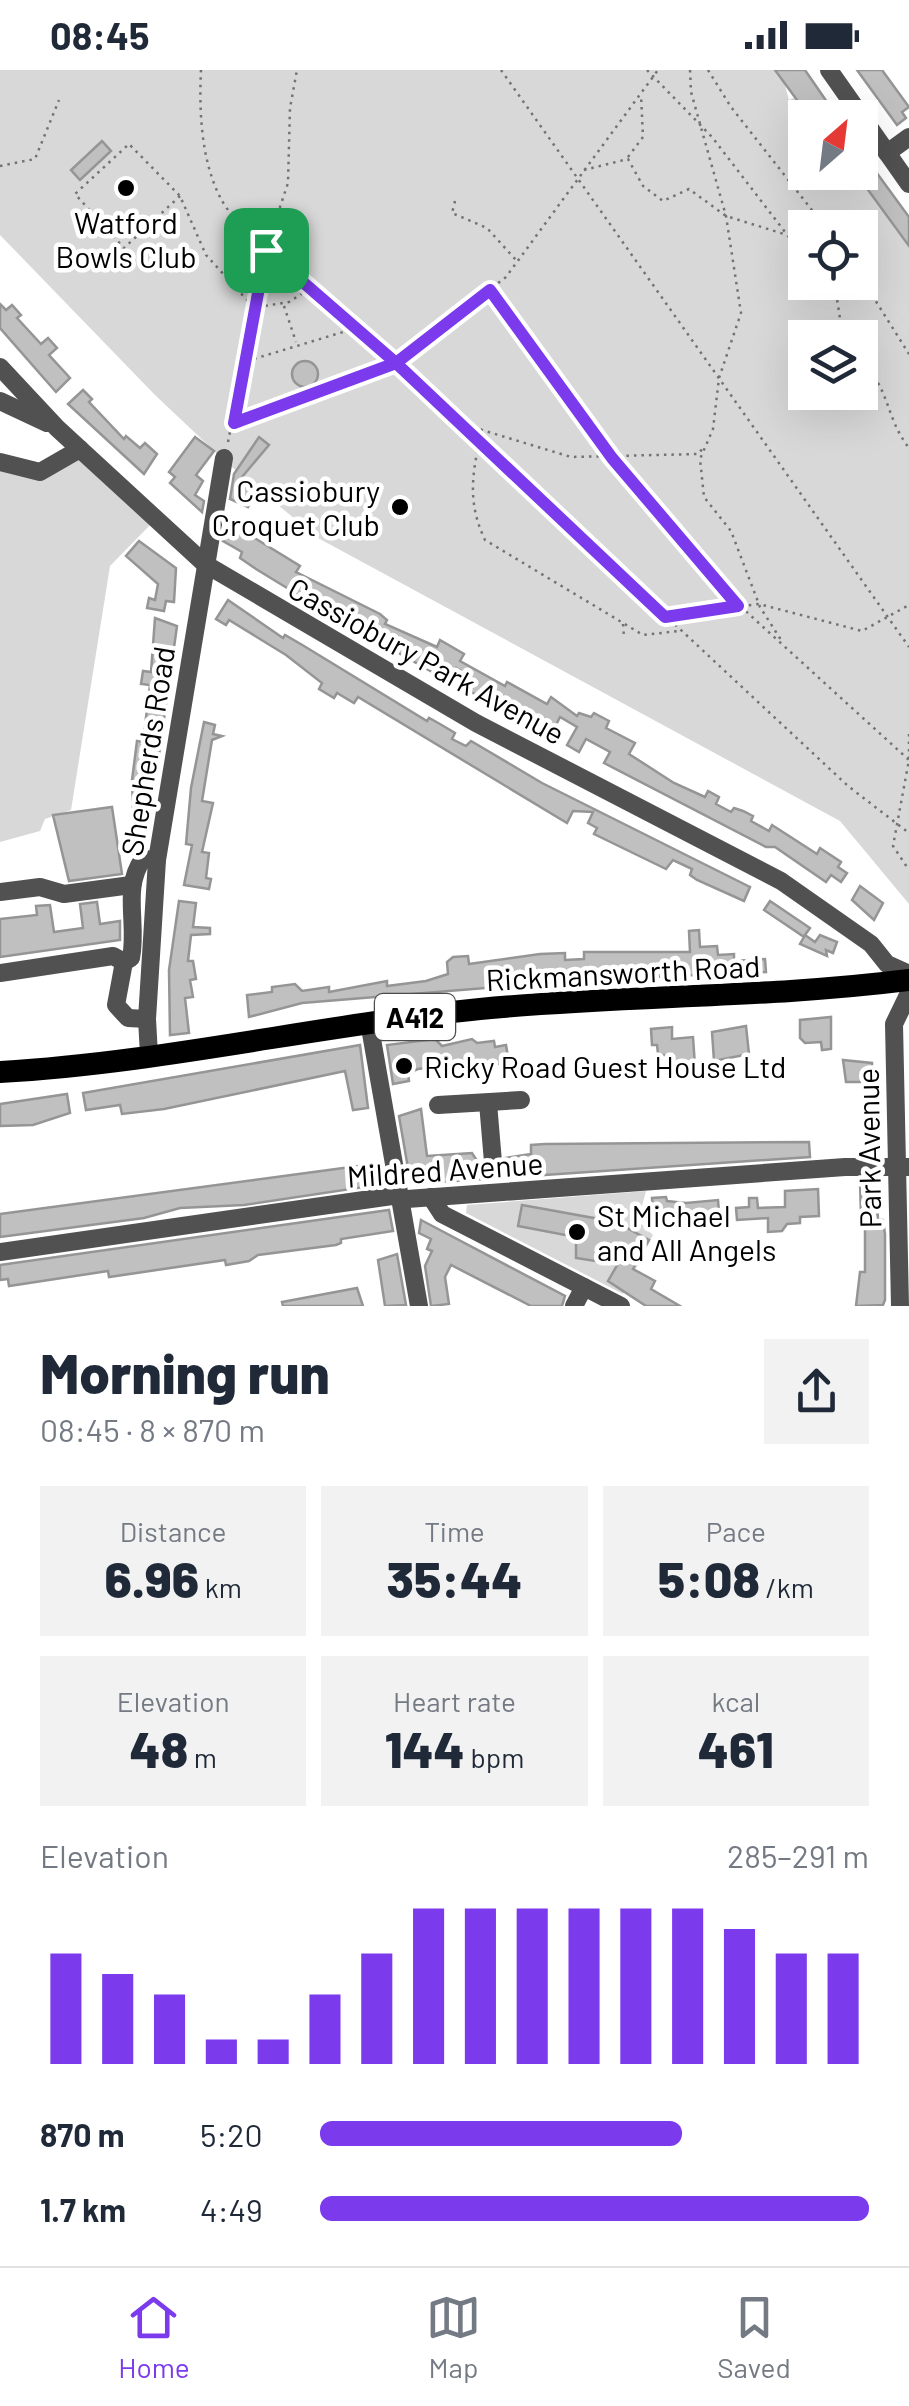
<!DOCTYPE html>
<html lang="en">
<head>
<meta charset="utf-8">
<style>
  body { margin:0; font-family:Barlow,sans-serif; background:#f2f2f3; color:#1f2937; height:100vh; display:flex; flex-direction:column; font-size:38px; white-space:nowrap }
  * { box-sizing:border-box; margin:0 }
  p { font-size:32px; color:#747a83 }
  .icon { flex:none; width:55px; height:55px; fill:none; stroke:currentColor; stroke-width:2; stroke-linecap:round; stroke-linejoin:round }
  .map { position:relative; height:1236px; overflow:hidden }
  .drawer { display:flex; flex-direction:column; background:#fff; flex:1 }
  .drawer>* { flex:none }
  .needle { width:65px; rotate:28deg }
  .tools { position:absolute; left:788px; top:30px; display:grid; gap:20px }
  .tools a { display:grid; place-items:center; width:90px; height:90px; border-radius:0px; background:#fff; box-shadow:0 10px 40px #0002; font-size:50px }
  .pin { position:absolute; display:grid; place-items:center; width:85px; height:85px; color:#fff; margin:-42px; border-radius:20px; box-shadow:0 5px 15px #0006 }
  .round { display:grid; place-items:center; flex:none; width:105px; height:105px; border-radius:0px; background:#f2f2f3 }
  .overview { display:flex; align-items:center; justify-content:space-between; height:170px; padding:0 40px }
  h1 { font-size:55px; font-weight:800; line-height:75px }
  .figures { display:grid; grid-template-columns:repeat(3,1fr); gap:15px; height:170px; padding:10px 40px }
  .figures div { display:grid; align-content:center; border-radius:0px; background:#f2f2f3; text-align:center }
  .figures b { font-size:50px; font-weight:800 }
  .figures small { font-size:28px; font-weight:400 }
  .figures p { font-size:28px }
  .chart { height:280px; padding:20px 40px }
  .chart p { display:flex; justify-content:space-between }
  .chart svg { width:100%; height:180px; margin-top:10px; stroke:#7c3aed; stroke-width:6 }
  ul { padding:0 40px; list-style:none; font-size:32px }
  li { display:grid; grid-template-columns:160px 120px 1fr; align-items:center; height:75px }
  li i { height:25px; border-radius:12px; background:#7c3aed }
  .status { display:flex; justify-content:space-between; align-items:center; height:70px; padding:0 50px; background:#fff; direction:ltr }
  .status svg { height:28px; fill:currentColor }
  .dock { display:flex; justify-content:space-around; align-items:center; height:140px; border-top:2px solid #e0e1e3; background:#fff; font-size:28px; color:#747a83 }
  .dock a { display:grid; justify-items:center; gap:5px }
  .dock .current { color:#7c3aed }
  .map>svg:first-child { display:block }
  .green { fill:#d8d8d8; fill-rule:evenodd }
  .building { fill:#c0c0c0; stroke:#959595; stroke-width:2.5 }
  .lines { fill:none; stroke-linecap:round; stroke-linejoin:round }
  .path { stroke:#737373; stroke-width:2.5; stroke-dasharray:2.5 5; stroke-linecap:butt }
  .minor { stroke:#515151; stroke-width:18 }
  .major { stroke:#000; stroke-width:22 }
  .route-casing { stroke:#fff; stroke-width:20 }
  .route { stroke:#7c3aed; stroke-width:12 }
  .poi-dot { fill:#000; stroke:#fff; stroke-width:4 }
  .labels { text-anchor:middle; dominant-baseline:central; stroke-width:9; stroke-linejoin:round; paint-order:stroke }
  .shield { fill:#fff; stroke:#4c4c4c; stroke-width:2.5 }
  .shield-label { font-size:28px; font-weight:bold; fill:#000 }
  .poi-label { font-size:30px; fill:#000; stroke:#fff; text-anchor:start }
  .street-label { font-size:30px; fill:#000; stroke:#fff }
</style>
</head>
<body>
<div class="status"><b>08:45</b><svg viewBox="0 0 49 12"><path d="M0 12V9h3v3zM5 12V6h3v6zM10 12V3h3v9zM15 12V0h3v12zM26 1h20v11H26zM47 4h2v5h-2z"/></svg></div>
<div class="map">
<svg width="909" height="1236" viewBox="0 0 909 1236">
  <rect width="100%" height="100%" fill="#fff"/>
  <g class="green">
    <path d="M0 0H775L783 8 789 30 799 26 807 45 819 47 805 48V102L855 103 909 176V834L840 751 318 468 227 393 155 325 0 165ZM805 158H860V212H805ZM805 268H860V322H805Z"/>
    <polygon points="74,385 151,454 110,496 71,740 45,749 40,761 0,772 0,399 32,408"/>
    <polygon points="646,1121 638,1151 653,1165 623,1224 466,1143 467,1135"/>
  </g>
  <g class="building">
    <polygon points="775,0 805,0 838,48 819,48 814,40 808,45"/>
    <polygon points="857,0 882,0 909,37 902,42 906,48 897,55"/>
    <polygon points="102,71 111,81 80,110 71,100"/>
    <polygon points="860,80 909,147 909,176 855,102 860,102"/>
    <polygon points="0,234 6,240 12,235 21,245 17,248 41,274 48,268 57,278 49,285 70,308 56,322 0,258"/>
    <circle cx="305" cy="304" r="13"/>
    <polygon points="83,320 92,329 89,332 124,369 126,366 140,378 145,373 157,384 144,404 68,334"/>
    <polygon points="195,367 214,381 196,405 203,411 195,425 204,431 202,442 170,413 175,407 169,402"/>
    <polygon points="259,367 269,375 242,407 248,410 245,416 256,421 248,437 230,429 234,404"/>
    <polygon points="236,449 243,454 240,459 300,496 296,502 380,544 387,550 385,554 437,577 440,570 464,584 460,591 505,616 507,612 547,634 551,627 577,646 579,643 591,647 594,643 609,651 606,658 635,673 629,684 674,713 705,727 708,721 719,727 716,734 731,742 734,738 743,741 753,746 751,751 769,761 772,755 817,784 820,778 841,792 838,797 847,803 841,812 831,805 826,812 775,777 766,777 604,693 610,682 586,669 579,682 567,675 577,657 560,647 552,663 469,621 476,610 456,598 448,611 323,540 256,499 240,488 242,482 223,471"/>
    <polygon points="139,471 176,498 174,532 166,531 164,541 147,538 149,528 155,530 158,514 126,486"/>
    <polygon points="228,530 283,568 285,565 304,576 427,651 429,648 440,654 455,663 452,669 466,676 471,671 542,713 750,817 744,831 697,810 690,805 692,799 673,790 666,799 594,764 597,758 588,753 593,742 573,741 567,753 358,627 354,633 337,623 334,628 319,619 322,613 286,585 229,550 226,555 216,549"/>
    <polygon points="155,548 177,556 151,742 133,739 132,710 137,671 143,672 150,615 141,614 143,601 151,602"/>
    <polygon points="204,652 215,655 213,664 222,666 212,670 202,731 213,733 202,782 209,783 206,808 211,809 209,819 184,815 192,775 186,774 191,718"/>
    <polygon points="112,737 122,804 69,811 53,745"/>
    <polygon points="860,816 883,833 874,850 852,830"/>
    <polygon points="179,831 196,833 193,857 210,858 210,864 191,865 188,891 193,891 196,909 190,910 193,927 185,928 189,963 170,965 169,900"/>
    <polygon points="770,831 810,858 805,865 815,872 820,865 837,872 833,883 826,880 827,886 800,874 804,867 764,840"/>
    <polygon points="97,832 100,854 120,851 120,870 0,887 0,849 37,845 36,836 50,835 54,862 83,858 80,834"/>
    <polygon points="699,860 700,877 717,876 718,885 734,884 734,891 765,889 766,902 565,911 541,907 510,910 510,916 302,933 249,947 247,925 272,922 272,917 295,914 302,921 329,917 329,922 387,911 387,916 426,911 448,904 447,892 453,887 468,886 469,894 540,884 565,883 565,890 584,889 584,882 690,882 689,861"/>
    <polygon points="831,947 831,979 822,980 821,972 805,973 800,968 800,950"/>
    <polygon points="746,956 749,984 714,991 712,962"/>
    <polygon points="672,957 672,969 693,967 695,996 670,998 669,986 658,984 657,975 652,975 651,959"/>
    <polygon points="435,969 442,976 472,969 477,973 494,971 495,977 506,975 509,992 459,1001 442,1000 442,996 418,999 408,1003 409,1011 393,1014 387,975"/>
    <polygon points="360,975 368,1038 353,1040 345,1001 164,1039 122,1044 120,1035 86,1040 83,1023"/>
    <polygon points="843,990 872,993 872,1012 846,1012"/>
    <polygon points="67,1024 70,1043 33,1055 0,1056 0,1034"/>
    <polygon points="421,1039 427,1086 472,1083 483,1100 493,1104 504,1098 505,1088 531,1084 531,1075 545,1074 809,1072 810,1087 440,1112 439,1099 409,1104 399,1046"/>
    <polygon points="381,1093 384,1114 244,1135 180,1138 144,1148 0,1167 0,1144"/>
    <polygon points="876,1111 878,1150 883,1150 885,1164 885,1230 883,1235 856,1236 860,1202 865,1202 865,1146 861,1146 860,1112"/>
    <polygon points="818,1119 819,1146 800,1147 800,1153 787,1154 782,1161 768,1162 768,1148 737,1150 736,1138 749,1137 749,1128 757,1128 758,1138 785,1137 785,1121"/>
    <polygon points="666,1127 667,1131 686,1133 718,1130 720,1153 653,1152 652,1128"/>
    <polygon points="522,1135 616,1152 649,1170 633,1199 655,1211 651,1219 680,1236 646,1236 608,1211 623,1185 604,1175 602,1192 576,1188 576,1167 518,1156"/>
    <polygon points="389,1140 393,1161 341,1169 341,1173 336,1175 258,1185 249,1191 226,1195 225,1190 109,1207 108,1201 9,1216 8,1209 0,1210 0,1195"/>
    <polygon points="421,1150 565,1226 562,1236 531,1236 451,1195 445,1207 449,1234 431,1236 425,1196 432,1181 427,1179 431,1169 419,1163"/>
    <polygon points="397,1184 406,1235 385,1236 378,1190"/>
    <polygon points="357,1218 363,1236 283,1236 282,1232"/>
  </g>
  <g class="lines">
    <g class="path">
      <path d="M201 0C199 41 201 91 221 129 246 175 352 255 395 293L506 207 658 0"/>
      <polyline points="501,0 909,577"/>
      <polyline points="647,0 712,67 805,188"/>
      <polyline points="690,0 691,22 726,146 741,243 719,308 713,359 700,389 704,427 731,461 760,537 783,573"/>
      <polyline points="708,0 731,37 826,158"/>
      <polyline points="628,87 643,67 641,25"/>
      <polyline points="0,96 35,89 59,30"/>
      <polyline points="584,100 628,89 643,116 663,131 689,119 726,146 784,164"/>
      <polyline points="180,126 124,178 75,124 129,74 180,126 206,185 257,241"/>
      <polyline points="455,131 452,143 487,158 516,190"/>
      <polyline points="860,206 909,284"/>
      <polyline points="824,212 837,229 843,268"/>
      <polyline points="490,219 612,388 669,450 693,484 739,535 909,690"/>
      <polyline points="284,236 296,272"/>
      <polyline points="258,237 289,232 309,219"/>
      <path d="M860 289C891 320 885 347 909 378"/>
      <polyline points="247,291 353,259"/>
      <polyline points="234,353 395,293 848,716 909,763"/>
      <polyline points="459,353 571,387 698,384 703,378"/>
      <polyline points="228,372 266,179 288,113 290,38 297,0"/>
      <path d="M479 373C471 410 469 436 485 470L643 565 679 561"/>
      <polyline points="667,546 759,534 862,561 909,535"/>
      <polyline points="623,554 624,567"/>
      <polyline points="909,664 909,690 893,776 909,800"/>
    </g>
    <g class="minor">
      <polyline points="829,0 909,114"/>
      <polyline points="887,83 909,67"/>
      <polyline points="0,297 57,358 205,494 476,653 781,811 871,874 887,894 909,904"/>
      <polyline points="0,331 47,353"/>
      <polyline points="0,392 40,402 80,379"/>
      <polyline points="0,822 40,817 64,824 131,815"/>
      <path d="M124 892 131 888C138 854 122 818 143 789L157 790"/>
      <polyline points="0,903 113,886 124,892 116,935 128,948 147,949"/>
      <polyline points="369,952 419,1236"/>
      <polyline points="149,985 147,949 157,790 224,388"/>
      <polyline points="488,1033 493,1092"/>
      <polyline points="438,1035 521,1030"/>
      <polyline points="431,1127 442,1144 621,1236"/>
      <polyline points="0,1182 392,1126 407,1129 845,1097 909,1097"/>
      <polyline points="574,1236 584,1217"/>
      <polyline points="900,1236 894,954 909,923"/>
    </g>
    <path class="major" d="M0 1002C161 993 319 955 480 939 623 925 767 928 909 910"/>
  </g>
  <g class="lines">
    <defs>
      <polyline id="route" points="266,180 396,293 665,547 738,536 612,388 490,220 396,293 234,353 266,180"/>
    </defs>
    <use href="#route" class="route-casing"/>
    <use href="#route" class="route"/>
  </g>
  <g class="poi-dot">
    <circle cx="126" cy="118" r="10"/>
    <circle cx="400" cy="437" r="10"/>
    <circle cx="404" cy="996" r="10"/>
    <circle cx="577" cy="1162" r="10"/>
  </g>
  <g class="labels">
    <rect class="shield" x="375" y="924" width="80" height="46" rx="8"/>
    <g class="shield-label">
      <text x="415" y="947">A412</text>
    </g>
    <g class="poi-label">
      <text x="126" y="152" text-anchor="middle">Watford<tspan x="126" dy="34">Bowls Club</tspan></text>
      <text x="380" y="420" text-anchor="end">Cassiobury<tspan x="380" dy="34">Croquet Club</tspan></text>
      <text x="424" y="996">Ricky Road Guest House Ltd</text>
      <text x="597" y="1145">St Michael<tspan x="597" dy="34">and All Angels</tspan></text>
    </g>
    <g class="street-label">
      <text transform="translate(427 590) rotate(29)">Cassiobury Park Avenue</text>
      <text transform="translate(147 681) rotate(-81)">Shepherds Road</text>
      <text transform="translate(623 902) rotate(-3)">Rickmansworth Road</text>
      <text transform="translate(868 1078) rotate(-91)">Park Avenue</text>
      <text transform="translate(445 1099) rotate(-4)">Mildred Avenue</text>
    </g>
  </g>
</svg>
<div class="tools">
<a><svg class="needle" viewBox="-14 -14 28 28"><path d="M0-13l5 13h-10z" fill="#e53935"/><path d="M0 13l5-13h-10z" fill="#747a83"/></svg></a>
<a><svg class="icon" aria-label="locate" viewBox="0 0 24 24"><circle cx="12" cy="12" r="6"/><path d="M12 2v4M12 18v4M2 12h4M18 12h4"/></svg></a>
<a><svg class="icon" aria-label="layers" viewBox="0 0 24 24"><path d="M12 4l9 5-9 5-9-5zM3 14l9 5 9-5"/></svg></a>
</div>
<div class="pin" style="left:266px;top:180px;background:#1e9e55"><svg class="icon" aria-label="arrive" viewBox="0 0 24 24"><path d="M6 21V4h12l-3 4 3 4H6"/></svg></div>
</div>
<section class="drawer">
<div class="overview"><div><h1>Morning run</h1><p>08:45 · 8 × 870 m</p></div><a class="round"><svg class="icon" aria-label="share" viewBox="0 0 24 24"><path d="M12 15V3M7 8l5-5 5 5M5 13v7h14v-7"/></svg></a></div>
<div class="figures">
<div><p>Distance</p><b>6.96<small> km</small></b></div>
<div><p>Time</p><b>35:44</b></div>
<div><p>Pace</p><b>5:08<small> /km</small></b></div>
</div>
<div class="figures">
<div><p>Elevation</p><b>48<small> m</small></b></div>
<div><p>Heart rate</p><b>144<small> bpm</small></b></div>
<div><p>kcal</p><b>461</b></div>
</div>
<div class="chart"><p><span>Elevation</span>285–291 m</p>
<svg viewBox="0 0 160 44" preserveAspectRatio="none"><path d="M5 44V17M15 44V22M25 44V27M35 44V38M45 44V38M55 44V27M65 44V17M75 44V6M85 44V6M95 44V6M105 44V6M115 44V6M125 44V6M135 44V11M145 44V17M155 44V17"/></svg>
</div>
<ul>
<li><b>870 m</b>5:20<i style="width:66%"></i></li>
<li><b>1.7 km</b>4:49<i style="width:100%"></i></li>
</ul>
</section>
<nav class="dock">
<a class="current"><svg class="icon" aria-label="home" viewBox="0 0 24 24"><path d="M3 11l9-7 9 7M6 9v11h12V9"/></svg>Home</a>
<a><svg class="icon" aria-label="map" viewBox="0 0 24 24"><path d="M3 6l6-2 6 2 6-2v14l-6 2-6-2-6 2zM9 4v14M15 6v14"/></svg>Map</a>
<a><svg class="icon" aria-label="saved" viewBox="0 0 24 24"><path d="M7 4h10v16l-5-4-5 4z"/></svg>Saved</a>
</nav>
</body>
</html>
